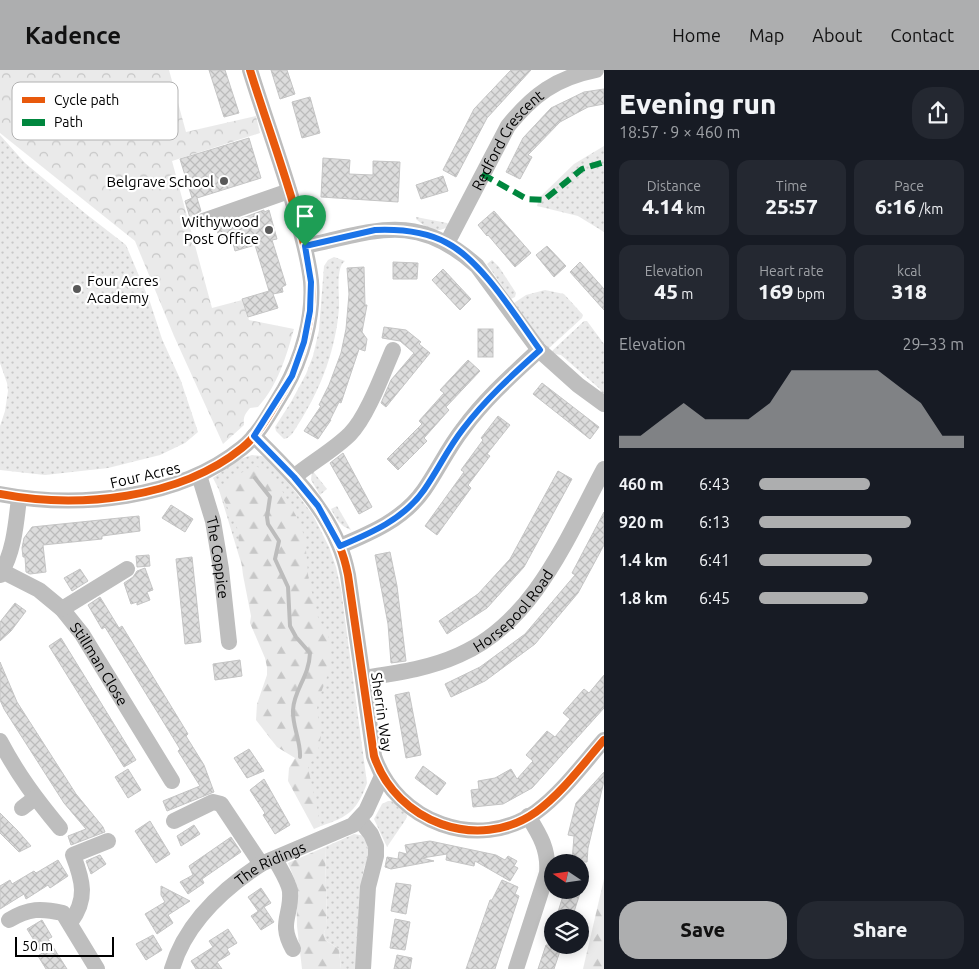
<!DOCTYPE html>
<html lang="en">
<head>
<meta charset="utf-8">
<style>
  body { margin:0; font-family:Ubuntu,sans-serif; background:#242831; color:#f1f3f6; height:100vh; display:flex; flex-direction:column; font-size:19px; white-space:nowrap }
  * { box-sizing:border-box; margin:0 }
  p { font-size:16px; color:#9ea1a6 }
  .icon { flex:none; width:28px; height:28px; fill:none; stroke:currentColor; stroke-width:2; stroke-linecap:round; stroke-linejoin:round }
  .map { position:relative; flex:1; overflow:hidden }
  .drawer { display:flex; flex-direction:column; background:#171b24; width:375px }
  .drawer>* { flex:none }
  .needle { width:32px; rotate:283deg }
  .tools { position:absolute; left:544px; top:784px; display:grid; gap:10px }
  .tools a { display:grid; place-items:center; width:45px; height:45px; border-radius:50%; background:#171b24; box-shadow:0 2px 12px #0003; font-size:25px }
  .scale { position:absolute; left:15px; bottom:12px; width:99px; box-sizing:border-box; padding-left:5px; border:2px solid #000; border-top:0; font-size:14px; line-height:18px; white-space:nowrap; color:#000; -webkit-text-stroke:4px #fff; paint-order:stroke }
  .pin { position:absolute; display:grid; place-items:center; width:42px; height:42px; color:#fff; margin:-51px -21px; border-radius:50% 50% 50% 0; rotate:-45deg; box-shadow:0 0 5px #0007 }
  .pin .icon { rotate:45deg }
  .round { display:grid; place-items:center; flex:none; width:52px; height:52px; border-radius:20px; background:#242831 }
  .overview { display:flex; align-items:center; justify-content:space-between; height:85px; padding:0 15px }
  h1 { font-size:28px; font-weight:800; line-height:38px }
  .stats { display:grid; grid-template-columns:repeat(3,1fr); gap:8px; height:85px; padding:5px 15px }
  .stats div { display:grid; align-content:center; border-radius:12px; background:#242831; text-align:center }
  .stats b { font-size:21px; font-weight:800 }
  .stats small { font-size:14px; font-weight:400 }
  .stats p { font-size:14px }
  .chart { height:140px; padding:10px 15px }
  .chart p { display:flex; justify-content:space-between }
  .chart svg { width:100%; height:90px; margin-top:5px; fill:#adaeaf; opacity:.7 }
  .action { display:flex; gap:10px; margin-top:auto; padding:10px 15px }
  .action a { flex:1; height:58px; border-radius:20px; background:#adaeaf; color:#111; font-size:20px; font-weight:800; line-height:58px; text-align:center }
  .action a+a { background:#242831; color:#f1f3f6 }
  ul { padding:0 15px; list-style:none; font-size:16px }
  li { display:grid; grid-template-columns:80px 60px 1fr; align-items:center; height:38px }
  li i { height:12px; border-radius:6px; background:#adaeaf }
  header { display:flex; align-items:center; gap:30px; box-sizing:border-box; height:70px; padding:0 25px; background:#adaeaf; color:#111 }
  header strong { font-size:24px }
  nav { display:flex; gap:28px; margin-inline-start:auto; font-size:18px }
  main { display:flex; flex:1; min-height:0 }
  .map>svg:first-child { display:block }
  .grass { fill:url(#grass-dots) }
  .forest { fill:url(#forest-firs) }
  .park { fill:url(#park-crowns) }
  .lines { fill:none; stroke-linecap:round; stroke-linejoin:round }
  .stream { stroke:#bcbcbc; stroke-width:4 }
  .building { fill:url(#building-cross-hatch); stroke:#c5c5c5 }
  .minor { stroke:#bebebe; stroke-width:16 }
  .quiet { stroke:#00873e; stroke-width:6; stroke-dasharray:12 6; stroke-linecap:butt }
  .cycleway-casing { stroke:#fff; stroke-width:11 }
  .cycleway { stroke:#e8590c; stroke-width:8 }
  .route-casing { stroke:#fff; stroke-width:10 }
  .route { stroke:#1a73e8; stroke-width:6 }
  .poi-dot { fill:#595959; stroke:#fff; stroke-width:2 }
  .labels { text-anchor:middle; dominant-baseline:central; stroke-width:4.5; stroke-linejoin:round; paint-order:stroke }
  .street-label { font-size:15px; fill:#000; stroke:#fff }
  .poi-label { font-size:15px; fill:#000; stroke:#fff; text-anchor:end }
  .key { fill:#fff; stroke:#b2b2b2; stroke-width:1 }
  .key-label { font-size:14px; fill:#000 }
</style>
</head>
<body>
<header>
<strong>Kadence</strong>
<nav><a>Home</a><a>Map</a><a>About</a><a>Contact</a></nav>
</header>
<main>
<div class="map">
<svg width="604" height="899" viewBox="0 0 604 899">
  <defs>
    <pattern id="grass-dots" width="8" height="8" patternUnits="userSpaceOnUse" patternTransform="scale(1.25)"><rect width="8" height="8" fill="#eaeaea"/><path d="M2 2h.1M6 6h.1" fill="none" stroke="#c7c7c7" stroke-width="1.8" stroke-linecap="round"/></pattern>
    <pattern id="forest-firs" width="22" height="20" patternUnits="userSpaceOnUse" patternTransform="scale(1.25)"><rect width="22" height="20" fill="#eaeaea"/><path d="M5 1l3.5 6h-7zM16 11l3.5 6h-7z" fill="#c7c7c7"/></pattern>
    <pattern id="park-crowns" width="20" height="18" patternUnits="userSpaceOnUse" patternTransform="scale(1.25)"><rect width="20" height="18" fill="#eaeaea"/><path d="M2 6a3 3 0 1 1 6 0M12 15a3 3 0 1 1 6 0" fill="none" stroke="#c7c7c7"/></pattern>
    <pattern id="building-cross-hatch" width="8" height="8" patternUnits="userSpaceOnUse" patternTransform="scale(1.25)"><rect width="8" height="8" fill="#ddd"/><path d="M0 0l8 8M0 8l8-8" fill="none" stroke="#bcbcbc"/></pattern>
  </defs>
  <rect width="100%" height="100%" fill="#fff"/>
  <g class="grass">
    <polygon points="0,65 25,93 86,144 126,175 150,232 162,269 181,311 198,362 185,373 160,385 108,398 45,405 0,400 0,356 5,341 8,321 7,313 0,293"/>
    <polygon points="604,76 604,162 578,146 537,136 539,128 574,94"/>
    <path d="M416 147 447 153 450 155C436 166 427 158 416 149Z"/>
    <path d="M334 187 345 191C335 197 340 226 339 238 336 278 322 316 301 350 296 357 292 368 284 369L276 361 275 357 291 332 306 304 313 286 319 260 324 196 328 190Z"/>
    <polygon points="492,190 499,197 516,223 515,227 511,229 487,194"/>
    <polygon points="545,220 564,224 583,245 582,248 548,279 524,249 514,233 526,225"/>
    <polygon points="584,251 587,251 604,274 604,328 602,327 600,319 561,285 555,284 552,281"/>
    <path d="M252 385 262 386 273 394 298 425 313 445 329 477 336 497 341 519 367 713C357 741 348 747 321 756L219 420 213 408 240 389Z"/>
    <polygon points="312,400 327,419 320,425 311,410"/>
    <path d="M337 436 351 460C340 456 336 449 331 439Z"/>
    <polygon points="388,731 392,731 407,745 406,749 387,777 374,749 382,734"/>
    <polygon points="354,764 366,766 370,793 365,795 362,807 356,899 341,899 339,879 325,870 324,862 327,856 325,777"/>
  </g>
  <g class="forest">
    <polygon points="254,396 261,398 269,404 279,415 300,453 305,469 309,515 315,530 314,539 330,570 331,581 329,601 318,631 317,639 321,666 319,677 308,698 321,756 314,759 288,711 289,698 295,688 277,677 256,650 257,634 267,605 267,597 265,588 250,553 251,546 243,505 237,457 219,420 239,404"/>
    <polygon points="325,777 327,857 324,862 325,870 339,879 341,899 302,899 297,856 296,813 288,793"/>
    <polygon points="604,809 604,899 583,899"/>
  </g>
  <path class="park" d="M0 0H169L186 62 256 46 260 63 172 91 212 238 242 230 249 250 294 259C286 287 278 315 258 337L250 338C245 344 243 347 244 355L223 374 174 266 135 171 0 63Z"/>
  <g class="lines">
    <path class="stream" d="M255 408 270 427 267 447 268 454 279 471 275 489 288 517 290 556 296 567 310 583C309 608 294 619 293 640 292 656 301 671 300 687"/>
  </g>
  <g class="building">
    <polygon points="209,0 225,0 239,43 224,47"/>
    <polygon points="271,0 287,0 295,24 280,29"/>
    <polygon points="511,0 531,0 487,48 456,107 443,100 474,39"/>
    <polygon points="604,19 604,34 588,37 560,52 528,85 532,87 520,109 506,102 523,68 551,38 584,22"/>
    <polygon points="310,27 320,63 302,68 292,32"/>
    <polygon points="249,68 261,108 197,128 201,141 196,144 191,151 185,131 192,128 180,89"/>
    <polygon points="323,88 350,90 349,104 373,105 373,91 400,92 398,132 321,127"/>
    <polygon points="443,106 448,121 421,129 416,115"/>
    <polygon points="264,140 264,142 269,140 277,169 272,170 286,215 282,217 283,222 273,224 278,238 248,247 242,229 269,221 255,175 235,181 231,165 220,168 216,158"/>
    <polygon points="494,141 531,183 515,197 488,165 487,166 478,155"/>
    <polygon points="547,176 566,196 554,207 536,185"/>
    <polygon points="393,192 418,193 417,209 393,209"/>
    <polygon points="580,192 604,219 604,240 570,202"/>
    <polygon points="364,197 365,235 367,235 362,262 367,269 365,281 359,279 341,333 339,332 330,350 331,350 318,369 304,361 321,336 319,335 329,315 341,283 346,259 349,224 347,198"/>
    <polygon points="443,199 471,229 460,240 432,210"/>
    <polygon points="384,257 406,260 421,272 419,274 430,283 386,337 381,333 391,310 414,283 400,271 382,268"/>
    <rect x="478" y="259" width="15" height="28"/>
    <polygon points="468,290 480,301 446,337 449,340 424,368 427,371 398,400 387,389 422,354 419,351 444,323 440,320"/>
    <polygon points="542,313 599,357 590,369 533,324"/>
    <polygon points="498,346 510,355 487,384 490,386 468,415 471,418 437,465 425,456 464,402 461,400 483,370 481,368"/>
    <polygon points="343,383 372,437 359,444 330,393"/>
    <polygon points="558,401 572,409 524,497 487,538 447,564 439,551 478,524 510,489"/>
    <polygon points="171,435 193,449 185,462 162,448"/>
    <polygon points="604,442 604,475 578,523 535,574 485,611 451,627 445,614 480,597 525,564 575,505 572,503"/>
    <polygon points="139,446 140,461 102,466 102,469 43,475 46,502 30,504 26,502 25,487 23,487 22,478 24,468 32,457"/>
    <polygon points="390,482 397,516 406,591 391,593 388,554 375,485"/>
    <polygon points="149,485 150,496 137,497 136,486"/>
    <polygon points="192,487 201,572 185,574 176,489"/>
    <polygon points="145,498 153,520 147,522 150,530 137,535 137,532 131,534 124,513 133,507 137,501"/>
    <polygon points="80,499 88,511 72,521 64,508"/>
    <polygon points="100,527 119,558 122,556 188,664 186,666 204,695 214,722 167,741 163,731 200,716 178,681 180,679 105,557 102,559 88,535"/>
    <polygon points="15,533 26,541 11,561 0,571 0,552"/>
    <polygon points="61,568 136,690 124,697 49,576"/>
    <polygon points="240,590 242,606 215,610 213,594"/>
    <polygon points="0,592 17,632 76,724 103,757 105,762 71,775 68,766 86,759 64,733 4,639 0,630"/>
    <polygon points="604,605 604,638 532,718 503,734 473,737 471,720 479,719 478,711 495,708 511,699 517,709 533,691 526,685 547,661 555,667 570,649 563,643 584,619 589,623"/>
    <polygon points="409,622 421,685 406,688 395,625"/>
    <polygon points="249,679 264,701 247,708 234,688"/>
    <polygon points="423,696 446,713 437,725 415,708"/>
    <polygon points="128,699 141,720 128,728 115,707"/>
    <polygon points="604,702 604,711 588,778 587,792 572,792 574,766 568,765 576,733"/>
    <polygon points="264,709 290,755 275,764 263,745 265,743 250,720"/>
    <polygon points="0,743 17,760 31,776 19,782 0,763"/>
    <polygon points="150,751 170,784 156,793 135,761"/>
    <polygon points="194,755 200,764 181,776 177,766"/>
    <polygon points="231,767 241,782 202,809 204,813 188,824 180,812 193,805 189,796"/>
    <polygon points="430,771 496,785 505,790 508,786 517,791 514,796 518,798 510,811 475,791 474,796 446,790 447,784 422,788 434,791 391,799 385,797 387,787 398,789 399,782 407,784 405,775"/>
    <polygon points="100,785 106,794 91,804 86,791"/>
    <polygon points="58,790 68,806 50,818 48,815 26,829 24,824 0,839 0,816 10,810 12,814 34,801 36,803"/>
    <polygon points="502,810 518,817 515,824 519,826 495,899 466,899 490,830 492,830"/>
    <polygon points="396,813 411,815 406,844 391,841"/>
    <polygon points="161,816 190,831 168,845 173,853 157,864 145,844 165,832 161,825"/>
    <polygon points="261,818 271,833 264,837 274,852 261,860 251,846 263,838 258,841 248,827"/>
    <polygon points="565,820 581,820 572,848 556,848"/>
    <polygon points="395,849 410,852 405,880 390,878"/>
    <polygon points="42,850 52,867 48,869 67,899 46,899 38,886 42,883 27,859"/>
    <polygon points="228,859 237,873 227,879 230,884 217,892 222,899 196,899 191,891 213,877 209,871"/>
    <polygon points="153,865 162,880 146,890 136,874"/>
    <polygon points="546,875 562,875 554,899 538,899"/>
    <polygon points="397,885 412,888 410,899 394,899"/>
  </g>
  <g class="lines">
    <g class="minor">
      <polyline points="203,151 289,121"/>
      <path id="s1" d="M447 173 508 56C533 25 556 8 596 0"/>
      <path d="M305 176C376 161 416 141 477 196L539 280 578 315 604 334"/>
      <path d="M254 366C287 399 321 431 339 475 343 484 346 495 348 505L374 686C396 752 478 783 536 742 562 723 583 694 604 670"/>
      <path id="s2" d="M199 405 213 451 221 499 229 572"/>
      <path d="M294 407C312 392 334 380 350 364 367 347 383 303 393 280"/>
      <path d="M0 424C78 439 179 429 242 378 260 364 272 339 284 320 302 289 314 247 311 211 308 184 300 159 293 133 280 89 264 45 250 0"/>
      <path d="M340 476C371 463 404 449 424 420 438 400 448 378 463 359 485 329 512 305 539 280"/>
      <path id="s3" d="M2 501 39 520 62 539 82 564 172 711"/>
      <path d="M0 505C14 482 16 454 19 428"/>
      <polyline points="62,539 127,499"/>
      <path id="s4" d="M363 608C396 603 428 599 459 585 534 553 568 466 604 399"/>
      <path d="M0 671C18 705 36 729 60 758"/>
      <polyline points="22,738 35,728"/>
      <polyline points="359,749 371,764 376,776 376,786 368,817 363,899"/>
      <polyline points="174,751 213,732 221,734 261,794"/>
      <path d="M275 789C280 799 288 810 290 821 292 846 278 852 293 879"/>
      <path d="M9 850C29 838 41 838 63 843L97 899"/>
      <path d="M70 853C88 829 83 811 73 785L108 771"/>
      <path id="s5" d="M172 899C185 854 223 819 261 794L353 755 366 741 382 706"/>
      <path d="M516 899 547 803C549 780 540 765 528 746"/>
    </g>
    <polyline class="quiet" points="482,104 527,129 544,130 582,99 604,92"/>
    <defs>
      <g id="cycleway">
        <path d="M254 366C287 399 321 431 339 475 343 484 346 495 348 505L374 686C396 752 478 783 536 742 562 723 583 694 604 670"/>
        <path d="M0 424C78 439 179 429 242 378 260 364 272 339 284 320 302 289 314 247 311 211 308 184 300 159 293 133 280 89 264 45 250 0"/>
      </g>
    </defs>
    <use href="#cycleway" class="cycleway-casing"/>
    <use href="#cycleway" class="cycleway"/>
  </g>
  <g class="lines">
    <defs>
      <path id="route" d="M375 160C399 159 425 161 447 173 482 191 516 247 540 280 512 305 485 330 463 359 448 378 438 400 424 420 404 449 371 463 340 476L318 436 294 407 254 366 292 306 304 272 310 241 311 212 305 176Z"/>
    </defs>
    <use href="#route" class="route-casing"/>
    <use href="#route" class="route"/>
  </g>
  <g class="poi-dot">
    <circle cx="224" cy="111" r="5"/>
    <circle cx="269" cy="160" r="5"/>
    <circle cx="77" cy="219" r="5"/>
  </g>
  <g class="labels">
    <g class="street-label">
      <text stroke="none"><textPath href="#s1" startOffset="120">Redford Crescent</textPath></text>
      <text transform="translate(145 405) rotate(-13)">Four Acres</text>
      <text stroke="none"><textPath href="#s2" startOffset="85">The Coppice</textPath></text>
      <text stroke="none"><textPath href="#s4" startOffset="170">Horsepool Road</textPath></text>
      <text stroke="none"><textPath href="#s3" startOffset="138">Stillman Close</textPath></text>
      <text transform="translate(382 642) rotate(82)">Sherrin Way</text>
      <text stroke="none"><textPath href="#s5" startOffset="149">The Ridings</textPath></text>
    </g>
    <g class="poi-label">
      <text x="214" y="111">Belgrave School</text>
      <text x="259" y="151">Withywood<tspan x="259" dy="17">Post Office</tspan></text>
      <text x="87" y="210" text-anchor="start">Four Acres<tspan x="87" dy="17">Academy</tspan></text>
    </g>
  </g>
  <rect x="12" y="12" width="166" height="58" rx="8" class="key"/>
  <rect x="22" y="27" width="23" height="6" fill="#e8590c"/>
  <rect x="22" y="49" width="23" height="7" fill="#00873e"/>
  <g class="key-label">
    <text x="54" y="35">Cycle path</text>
    <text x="54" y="57">Path</text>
  </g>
</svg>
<div class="tools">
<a><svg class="needle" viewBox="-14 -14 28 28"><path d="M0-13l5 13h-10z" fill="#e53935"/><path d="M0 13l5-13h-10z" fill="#9ea1a6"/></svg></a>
<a><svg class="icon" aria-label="layers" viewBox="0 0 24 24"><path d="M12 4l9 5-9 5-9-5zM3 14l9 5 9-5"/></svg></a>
</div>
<div class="scale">50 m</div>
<div class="pin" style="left:305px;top:176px;background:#1e9e55"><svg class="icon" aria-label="arrive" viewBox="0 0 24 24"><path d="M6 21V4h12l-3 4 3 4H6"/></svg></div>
</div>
<section class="drawer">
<div class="overview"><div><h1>Evening run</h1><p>18:57 · 9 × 460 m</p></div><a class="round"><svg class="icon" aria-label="share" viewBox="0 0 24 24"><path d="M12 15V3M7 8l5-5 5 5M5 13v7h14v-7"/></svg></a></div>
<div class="stats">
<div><p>Distance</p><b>4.14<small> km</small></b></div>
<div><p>Time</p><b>25:57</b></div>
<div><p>Pace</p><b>6:16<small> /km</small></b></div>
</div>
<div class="stats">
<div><p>Elevation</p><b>45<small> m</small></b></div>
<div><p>Heart rate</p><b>169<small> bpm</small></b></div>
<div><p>kcal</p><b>318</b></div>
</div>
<div class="chart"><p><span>Elevation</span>29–33 m</p>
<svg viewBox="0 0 160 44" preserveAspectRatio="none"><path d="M0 44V38L10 38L20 30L30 22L40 30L50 30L60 30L70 22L80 6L90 6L100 6L110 6L120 6L130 14L140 22L150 38L160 38V44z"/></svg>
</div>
<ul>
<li><b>460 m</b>6:43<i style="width:54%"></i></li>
<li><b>920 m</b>6:13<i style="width:74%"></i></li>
<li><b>1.4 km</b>6:41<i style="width:55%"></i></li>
<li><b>1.8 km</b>6:45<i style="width:53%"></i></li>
</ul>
<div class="action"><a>Save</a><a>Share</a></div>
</section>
</main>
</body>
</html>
